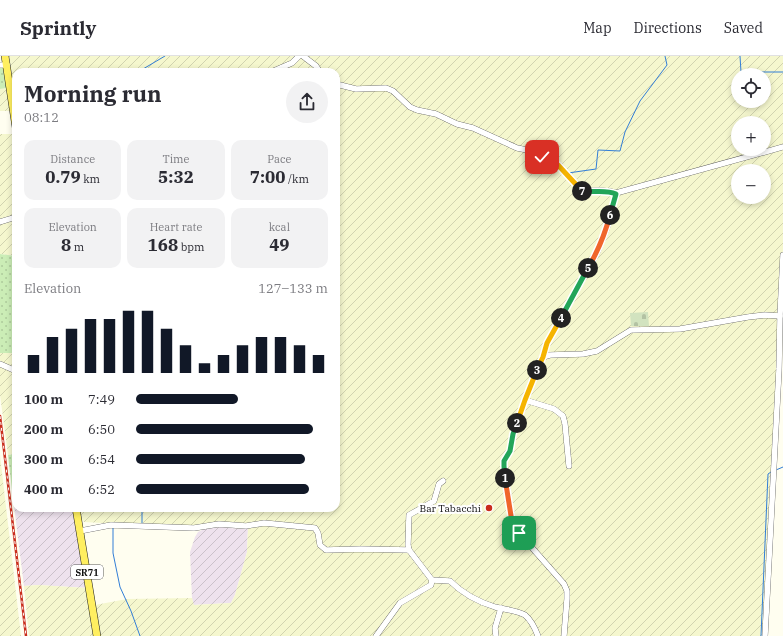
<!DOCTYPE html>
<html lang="en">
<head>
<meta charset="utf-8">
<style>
  body { margin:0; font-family:"IBM Plex Serif",serif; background:#f2f2f3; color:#2b2b33; height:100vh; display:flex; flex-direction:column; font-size:15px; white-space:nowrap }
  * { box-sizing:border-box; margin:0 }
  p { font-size:13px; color:#7c7c81 }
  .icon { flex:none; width:22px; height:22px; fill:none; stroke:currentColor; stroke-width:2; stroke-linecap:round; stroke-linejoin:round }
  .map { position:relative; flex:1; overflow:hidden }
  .sheet { position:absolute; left:12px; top:12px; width:328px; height:444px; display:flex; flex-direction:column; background:#fff; border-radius:12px; box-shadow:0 2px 6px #0003 }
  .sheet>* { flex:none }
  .fabs { position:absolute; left:731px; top:12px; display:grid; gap:8px }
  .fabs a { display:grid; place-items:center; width:40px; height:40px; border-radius:50%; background:#fff; box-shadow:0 2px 6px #0003; font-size:20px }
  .pin { position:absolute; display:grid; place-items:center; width:34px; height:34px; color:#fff; margin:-17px; border-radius:8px; box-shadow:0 2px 6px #0006 }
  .km { position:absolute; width:20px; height:20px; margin:-10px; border-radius:50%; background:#222; color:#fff; font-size:11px; line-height:20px; text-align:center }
  .round { display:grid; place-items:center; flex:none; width:42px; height:42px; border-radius:21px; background:#f2f2f3 }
  .headline { display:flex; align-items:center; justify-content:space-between; height:68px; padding:0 12px }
  h1 { font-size:22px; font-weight:700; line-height:30px }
  .figures { display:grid; grid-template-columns:repeat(3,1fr); gap:6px; height:68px; padding:4px 12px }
  .figures div { display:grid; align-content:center; border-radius:10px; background:#f2f2f3; text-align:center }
  .figures b { font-size:17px; font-weight:700 }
  .figures small { font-size:11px; font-weight:400 }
  .figures p { font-size:11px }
  .chart { height:112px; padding:8px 12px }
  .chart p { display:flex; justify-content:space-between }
  .chart svg { width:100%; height:72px; margin-top:4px; stroke:#111827; stroke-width:6 }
  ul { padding:0 12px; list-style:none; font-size:13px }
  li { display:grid; grid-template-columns:64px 48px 1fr; align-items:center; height:30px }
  li i { height:10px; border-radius:5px; background:#111827 }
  header { display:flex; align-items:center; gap:24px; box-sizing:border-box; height:56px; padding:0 20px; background:#fff; border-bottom:1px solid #e1e1e2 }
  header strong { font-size:19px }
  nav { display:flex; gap:22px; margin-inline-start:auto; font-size:14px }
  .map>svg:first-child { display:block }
  .industrial { fill:url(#industrial-furrows) }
  .farmland { fill:url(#farmland-furrows); fill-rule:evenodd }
  .grass { fill:url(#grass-dots) }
  .cemetery { fill:url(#cemetery-stones) }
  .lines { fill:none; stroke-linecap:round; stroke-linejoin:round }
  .stream { stroke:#327ed7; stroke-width:1 }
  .minor-casing { stroke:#414141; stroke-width:6 }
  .major-casing { stroke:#1f1f1f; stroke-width:8 }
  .minor { stroke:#fff; stroke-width:5.5 }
  .major { stroke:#ffef60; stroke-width:7 }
  .rail-casing { stroke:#c92c1c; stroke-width:2.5 }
  .rail { stroke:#fff; stroke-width:1; stroke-dasharray:3; stroke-linecap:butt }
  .split-1-casing { stroke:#fff; stroke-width:8 }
  .split-2-casing { stroke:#fff; stroke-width:8 }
  .split-3-casing { stroke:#fff; stroke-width:8 }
  .split-4-casing { stroke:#fff; stroke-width:8 }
  .split-5-casing { stroke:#fff; stroke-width:8 }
  .split-6-casing { stroke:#fff; stroke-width:8 }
  .split-7-casing { stroke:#fff; stroke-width:8 }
  .split-8-casing { stroke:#fff; stroke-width:8 }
  .split-1 { stroke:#f0652b; stroke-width:5 }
  .split-2 { stroke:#22a559; stroke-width:5 }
  .split-3 { stroke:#f5b400; stroke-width:5 }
  .split-4 { stroke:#f5b400; stroke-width:5 }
  .split-5 { stroke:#22a559; stroke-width:5 }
  .split-6 { stroke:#f0652b; stroke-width:5 }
  .split-7 { stroke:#22a559; stroke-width:5 }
  .split-8 { stroke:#f5b400; stroke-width:5 }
  .poi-dot { fill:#c92c1c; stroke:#fff; stroke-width:1.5 }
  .labels { text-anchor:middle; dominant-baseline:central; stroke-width:4; stroke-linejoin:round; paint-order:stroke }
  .shield { fill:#fff; stroke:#565656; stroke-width:1 }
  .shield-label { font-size:9px; font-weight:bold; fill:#0e0e0e }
  .poi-label { font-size:10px; fill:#0e0e0e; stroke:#fff; text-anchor:end }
</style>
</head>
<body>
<header>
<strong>Sprintly</strong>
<nav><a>Map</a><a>Directions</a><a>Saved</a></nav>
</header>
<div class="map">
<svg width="783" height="580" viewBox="0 0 783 580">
  <defs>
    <pattern id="industrial-furrows" width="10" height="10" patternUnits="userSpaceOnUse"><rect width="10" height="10" fill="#eee2ed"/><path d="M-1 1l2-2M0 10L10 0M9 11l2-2" fill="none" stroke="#cbc1ca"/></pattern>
    <pattern id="farmland-furrows" width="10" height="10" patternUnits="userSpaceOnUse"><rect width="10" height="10" fill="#f5f7ce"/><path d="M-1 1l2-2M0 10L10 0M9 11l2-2" fill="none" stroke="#d1d3b0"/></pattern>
    <pattern id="grass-dots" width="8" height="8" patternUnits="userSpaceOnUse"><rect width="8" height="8" fill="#cbedb6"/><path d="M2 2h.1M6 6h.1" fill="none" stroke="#adca9b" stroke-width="1.8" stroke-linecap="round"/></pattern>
    <pattern id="cemetery-stones" width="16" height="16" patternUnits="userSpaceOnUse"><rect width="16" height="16" fill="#d2e3bf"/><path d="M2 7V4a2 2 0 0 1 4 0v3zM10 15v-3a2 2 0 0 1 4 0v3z" fill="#b3c2a3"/></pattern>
  </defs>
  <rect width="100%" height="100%" fill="#fffef0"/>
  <g class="industrial">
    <polygon points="12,434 16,434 16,452 73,452 87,532 38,529 24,530"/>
    <polygon points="221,471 242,473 248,472 247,496 235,539 231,547 193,549 192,542 190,496 195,481 198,476 204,473"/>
  </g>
  <g class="farmland">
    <path d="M8 0H783V220L764 580H100L95 549 127 543 192 542 194 549 231 547 235 539 247 496 248 472 245 467 217 466 196 470 140 469 84 466 80 462 79 452H336V16H16V54ZM738 19H764V45H738ZM738 67H764V93H738ZM738 115H764V141H738Z"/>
    <polygon points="7,32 10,55 0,55 0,33"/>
    <polygon points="0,78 14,78 16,97 16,159 0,163"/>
    <polygon points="16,164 16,200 0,198 0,168"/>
    <polygon points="0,297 16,297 16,313 0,305"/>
    <polygon points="0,310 16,317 16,398 8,399 0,339"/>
    <polygon points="0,399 21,580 0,580"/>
    <polygon points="38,529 87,532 94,580 29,580 24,530"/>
  </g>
  <g class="grass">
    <polygon points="0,11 4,11 7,32 0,33"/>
    <polygon points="0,198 16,200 16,297 0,297"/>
    <polygon points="16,398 16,434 12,434 8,399"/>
  </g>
  <polygon class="cemetery" points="648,256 649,270 631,270 630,257"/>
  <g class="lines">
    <g class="stream">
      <polyline points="740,0 741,16 783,16"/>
      <polyline points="138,16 165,0"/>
      <polyline points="568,117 596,113 598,94 620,95 625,76 640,45 667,9 665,0"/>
      <polyline points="776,414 783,411"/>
      <polyline points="142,467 142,452"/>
      <polyline points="113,472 113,497 120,531 131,555 140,580"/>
      <polyline points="761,580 768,418 771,416"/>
    </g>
    <defs>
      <g id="minor">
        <polyline points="303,0 316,10 320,16"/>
        <polyline points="0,9 7,9"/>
        <polyline points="271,16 292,7 299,0"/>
        <path d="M336 28 356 33 386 32 393 35 410 51 417 54 436 58 457 68 473 72 517 92 527 94 558 109 583 135C594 135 606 133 616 137L783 91"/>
        <polyline points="0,166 16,161"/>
        <polyline points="543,301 547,287 597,197 607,172 616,137"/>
        <polyline points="0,308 16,315"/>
        <polyline points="525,344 554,353 563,360 565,368 569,410"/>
        <path d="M443 425 439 428 434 445 409 459 408 489 409 494 432 524 450 525C462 537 479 546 495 551 503 553 519 555 525 559 532 565 535 572 538 580"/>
        <polyline points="80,475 111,469 194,472 219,468 246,470 264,467 315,472 318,477 320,489 326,494 361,493 409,494"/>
        <polyline points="376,580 400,547 431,529 432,524"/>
        <polyline points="496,580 495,572 501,552"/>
        <polyline points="564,580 567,543 567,535 564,528 519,477 512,466 504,410 504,405 510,395 513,378 525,344 543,301 550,299 583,298 597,295 631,274 680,273 748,261 765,259 780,260"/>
        <polyline points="765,580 779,313 780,260 783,199"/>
      </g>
      <g id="major">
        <polyline points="5,0 16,72"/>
        <polyline points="76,452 97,580"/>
      </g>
    </defs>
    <use href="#minor" class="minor-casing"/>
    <use href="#major" class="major-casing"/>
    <use href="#minor" class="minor"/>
    <use href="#major" class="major"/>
    <defs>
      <polyline id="rail" points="0,360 26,580"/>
    </defs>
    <use href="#rail" class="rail-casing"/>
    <use href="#rail" class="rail"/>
  </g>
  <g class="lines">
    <defs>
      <polyline id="split-1" points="505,422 512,466 519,477"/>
      <polyline id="split-2" points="505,422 504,410 504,405 510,395 513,378 517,367"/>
      <polyline id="split-3" points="517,367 525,344 537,314"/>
      <polyline id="split-4" points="537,314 543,301 547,287 561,262"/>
      <polyline id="split-5" points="561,262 588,212"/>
      <path id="split-6" d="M588 212C598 195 605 178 610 159"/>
      <path id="split-7" d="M582 135C593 137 605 133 616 138L610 159"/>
      <polyline id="split-8" points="542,101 558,109 582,135"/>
    </defs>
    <use href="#split-1" class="split-1-casing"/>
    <use href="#split-2" class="split-2-casing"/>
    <use href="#split-3" class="split-3-casing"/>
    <use href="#split-4" class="split-4-casing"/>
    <use href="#split-5" class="split-5-casing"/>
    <use href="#split-6" class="split-6-casing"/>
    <use href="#split-7" class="split-7-casing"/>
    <use href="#split-8" class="split-8-casing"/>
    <use href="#split-1" class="split-1"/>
    <use href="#split-2" class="split-2"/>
    <use href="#split-3" class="split-3"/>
    <use href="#split-4" class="split-4"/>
    <use href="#split-5" class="split-5"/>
    <use href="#split-6" class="split-6"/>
    <use href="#split-7" class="split-7"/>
    <use href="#split-8" class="split-8"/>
  </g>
  <circle class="poi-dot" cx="489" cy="452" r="4"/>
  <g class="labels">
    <rect class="shield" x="71" y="509" width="32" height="14" rx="3"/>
    <g class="shield-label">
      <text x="87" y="516">SR71</text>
    </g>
    <g class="poi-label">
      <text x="481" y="452">Bar Tabacchi</text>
    </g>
  </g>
</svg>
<div class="fabs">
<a><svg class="icon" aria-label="locate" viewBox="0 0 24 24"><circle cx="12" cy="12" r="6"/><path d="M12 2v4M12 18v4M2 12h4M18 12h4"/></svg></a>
<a>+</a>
<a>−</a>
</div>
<div class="pin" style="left:519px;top:477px;background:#1e9e55"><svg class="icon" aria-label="arrive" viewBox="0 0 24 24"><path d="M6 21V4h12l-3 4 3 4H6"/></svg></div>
<div class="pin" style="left:542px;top:101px;background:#d93025"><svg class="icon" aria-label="check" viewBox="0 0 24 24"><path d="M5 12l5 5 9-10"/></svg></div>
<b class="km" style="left:505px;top:422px">1</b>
<b class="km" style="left:517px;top:367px">2</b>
<b class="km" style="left:537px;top:314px">3</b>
<b class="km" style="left:561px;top:262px">4</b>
<b class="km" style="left:588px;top:212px">5</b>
<b class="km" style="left:610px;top:159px">6</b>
<b class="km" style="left:582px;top:135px">7</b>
<section class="sheet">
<div class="headline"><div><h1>Morning run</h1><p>08:12</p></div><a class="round"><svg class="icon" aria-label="share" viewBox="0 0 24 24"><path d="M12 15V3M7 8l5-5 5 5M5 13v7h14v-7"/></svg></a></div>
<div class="figures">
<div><p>Distance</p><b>0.79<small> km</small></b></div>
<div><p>Time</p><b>5:32</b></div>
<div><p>Pace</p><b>7:00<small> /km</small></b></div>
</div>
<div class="figures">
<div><p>Elevation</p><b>8<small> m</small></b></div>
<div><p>Heart rate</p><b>168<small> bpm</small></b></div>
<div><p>kcal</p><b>49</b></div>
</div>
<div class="chart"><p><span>Elevation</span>127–133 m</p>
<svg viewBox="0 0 160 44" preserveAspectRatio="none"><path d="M5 44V33M15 44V22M25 44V17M35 44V11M45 44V11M55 44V6M65 44V6M75 44V17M85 44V27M95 44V38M105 44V33M115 44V27M125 44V22M135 44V22M145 44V27M155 44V33"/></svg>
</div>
<ul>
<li><b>100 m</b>7:49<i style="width:53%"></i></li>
<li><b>200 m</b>6:50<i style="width:92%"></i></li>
<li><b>300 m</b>6:54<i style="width:88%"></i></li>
<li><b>400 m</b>6:52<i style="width:90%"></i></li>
</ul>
</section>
</div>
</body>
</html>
